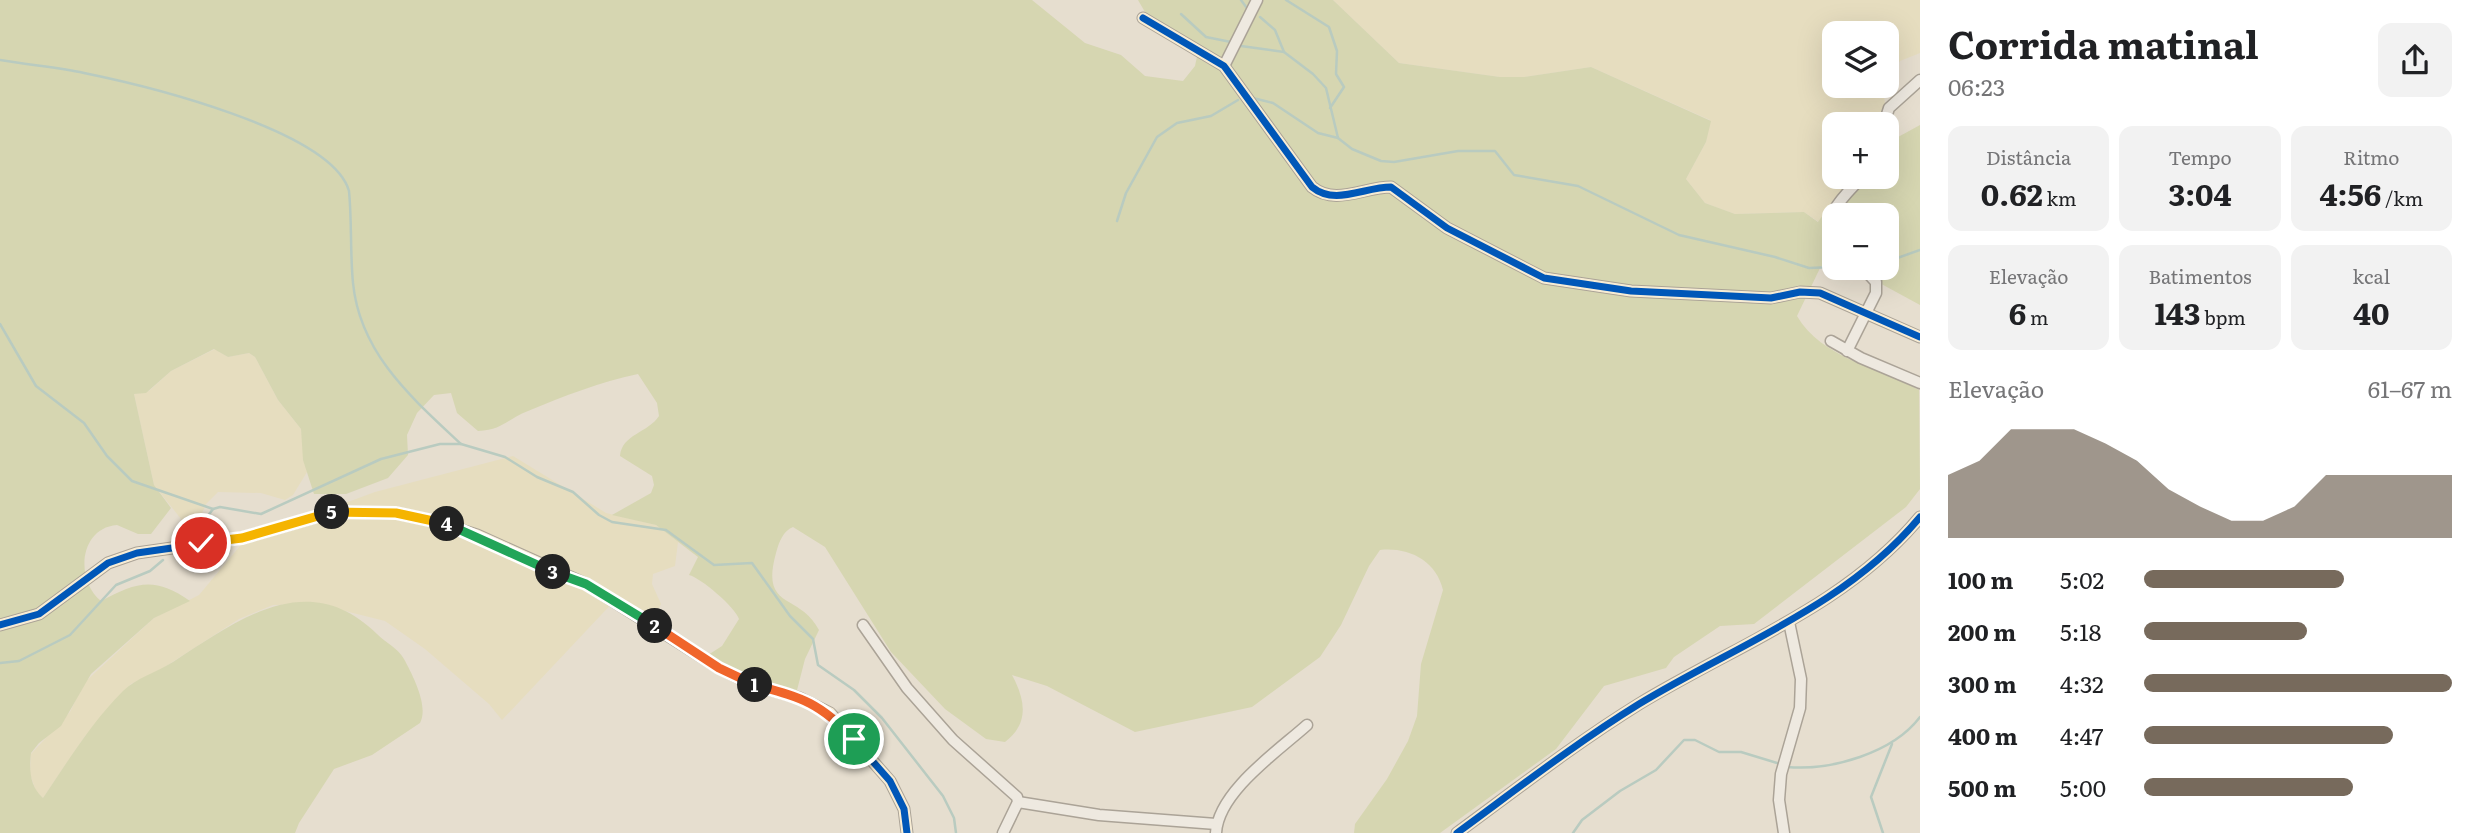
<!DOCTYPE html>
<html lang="pt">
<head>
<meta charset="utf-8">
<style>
  body { margin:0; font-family:Literata,serif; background:#f2f2f2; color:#202124; height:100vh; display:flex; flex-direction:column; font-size:26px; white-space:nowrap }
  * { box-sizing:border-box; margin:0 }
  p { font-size:23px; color:#757577 }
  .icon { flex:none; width:38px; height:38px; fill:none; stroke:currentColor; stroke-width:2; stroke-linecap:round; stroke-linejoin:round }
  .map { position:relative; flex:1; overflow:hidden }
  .side { display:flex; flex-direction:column; background:#fff; width:560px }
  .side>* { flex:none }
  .fabs { position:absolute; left:1822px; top:21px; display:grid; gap:14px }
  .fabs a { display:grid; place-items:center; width:77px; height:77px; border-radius:14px; background:#fff; box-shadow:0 7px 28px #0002; font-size:35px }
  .pin { position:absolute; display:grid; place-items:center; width:60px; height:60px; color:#fff; margin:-30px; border:4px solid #fff; border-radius:50%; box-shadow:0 2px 7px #0007 }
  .km { position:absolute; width:35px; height:35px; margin:-18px; border-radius:50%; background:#222; color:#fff; font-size:19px; line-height:35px; text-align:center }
  .round { display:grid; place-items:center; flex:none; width:74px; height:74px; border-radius:14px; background:#f2f2f2 }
  .headline { display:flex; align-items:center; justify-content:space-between; height:119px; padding:0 28px }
  h1 { font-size:38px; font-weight:700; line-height:52px }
  .stats { display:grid; grid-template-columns:repeat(3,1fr); gap:10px; height:119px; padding:7px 28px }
  .stats div { display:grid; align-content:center; border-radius:14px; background:#f2f2f2; text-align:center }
  .stats b { font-size:30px; font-weight:700 }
  .stats small { font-size:19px; font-weight:400 }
  .stats p { font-size:19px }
  .chart { height:196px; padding:14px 28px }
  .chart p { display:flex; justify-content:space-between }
  .chart svg { width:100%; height:126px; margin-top:7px; fill:#776a5c; opacity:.7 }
  ul { padding:0 28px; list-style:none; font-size:23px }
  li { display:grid; grid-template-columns:112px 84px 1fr; align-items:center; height:52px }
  li i { height:18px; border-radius:9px; background:#776a5c }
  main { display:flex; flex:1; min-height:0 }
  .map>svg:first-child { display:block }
  .farmland { fill:#e6ddbf }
  .green { fill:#d6d6b1 }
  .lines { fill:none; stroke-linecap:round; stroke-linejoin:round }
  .stream { stroke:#b9cbc0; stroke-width:2.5 }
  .minor-casing { stroke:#aba397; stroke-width:13 }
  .minor { stroke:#eee9e0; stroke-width:10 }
  .cycleway-casing { stroke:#f7ecd4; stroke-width:11 }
  .cycleway { stroke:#0057b8; stroke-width:7 }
  .split-1-casing { stroke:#fff; stroke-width:14 }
  .split-2-casing { stroke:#fff; stroke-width:14 }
  .split-3-casing { stroke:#fff; stroke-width:14 }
  .split-4-casing { stroke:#fff; stroke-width:14 }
  .split-5-casing { stroke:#fff; stroke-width:14 }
  .split-6-casing { stroke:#fff; stroke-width:14 }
  .split-1 { stroke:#f0652b; stroke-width:9 }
  .split-2 { stroke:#f0652b; stroke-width:9 }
  .split-3 { stroke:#22a559; stroke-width:9 }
  .split-4 { stroke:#22a559; stroke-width:9 }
  .split-5 { stroke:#f5b400; stroke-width:9 }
  .split-6 { stroke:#f5b400; stroke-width:9 }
</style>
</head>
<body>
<main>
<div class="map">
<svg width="1920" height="833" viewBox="0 0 1920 833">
  <rect width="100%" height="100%" fill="#e6decf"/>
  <g class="farmland">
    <polygon points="1333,0 1920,0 1920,53 1900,61 1887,78 1886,33 1834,33 1834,86 1883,86 1889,142 1887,153 1886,124 1834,124 1834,177 1869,177 1819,222 1804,212 1735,214 1705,203 1686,179 1706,142 1710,120 1591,67 1524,77 1500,77 1399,63"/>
    <polygon points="215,349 228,357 249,353 255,357 278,400 301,429 307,472 293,495 285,500 261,493 218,492 206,504 193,534 154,485 134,394 149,391 171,371"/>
    <polygon points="513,456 606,513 656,525 678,542 675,566 653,574 652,584 661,604 652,622 618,597 502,720 489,704 425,649 385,621 317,604 273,605 239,619 160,670 131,684 85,736 43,798 36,791 30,774 31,754 70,712 84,683 154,618 199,595 245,540 375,492"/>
  </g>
  <path class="green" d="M0 0H1032L1085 43 1121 55 1145 76 1183 81 1195 66 1199 47 1149 19 1138 0H1333L1399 63 1500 77H1524L1591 67 1711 121 1706 142 1686 179 1705 203 1735 214 1804 212 1818 222 1827 209 1869 177H1886L1889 142 1920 125V305L1852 268H1886V215H1834V266H1821L1797 316C1821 358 1880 368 1919 390L1920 489 1906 507 1754 624 1720 626 1674 657 1666 668 1604 686 1556 749 1440 833H1354L1355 824 1387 779 1408 741 1417 716 1421 664 1443 590C1436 560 1408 547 1380 550L1369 566 1341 625 1320 657 1252 707 1135 732 1047 686 1012 675C1025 699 1030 723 1005 742L986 739 945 709 891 652 825 547 793 527C783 531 779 542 776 553 760 611 799 592 819 630L805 659 796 694 758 683 708 655 722 646 739 619C735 607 701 578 689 575L698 557 656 525 612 515 651 493 654 485 652 476 620 456C622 434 648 433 659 416L657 403 638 374C600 382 564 396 528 411 507 419 503 430 478 431L457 413 451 393 434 395 417 413 407 435 408 455 388 478 346 494H314L303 460 301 429 278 400 255 357 249 353 228 357 214 349 171 371 146 393 134 394 154 485 171 508 151 534H138L117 525C79 528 75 580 101 601 136 582 155 576 190 601L154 618 91 674 61 726 39 743 31 753C29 770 30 787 43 798 68 761 91 723 123 691 136 678 157 672 173 662 238 620 308 566 377 634 386 643 398 648 404 659 413 676 429 706 420 723L372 755 334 769 299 823 295 833H0Z"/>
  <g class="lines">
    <g class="stream">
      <polyline points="1241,0 1249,11"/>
      <polyline points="1286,0 1329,27 1337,51 1336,74 1344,87 1330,108"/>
      <polyline points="1181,14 1206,37 1231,42"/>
      <polyline points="1260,17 1275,30 1284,52"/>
      <polyline points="1241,46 1284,52 1313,74 1326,88 1338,138"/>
      <path d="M0 60C28 65 57 67 84 73 143 85 332 130 349 191 352 222 350 252 353 283 360 354 412 398 461 444"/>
      <polyline points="1253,98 1273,103 1318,133 1338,138 1352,149 1381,161 1394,162 1458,151 1495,151 1514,175 1578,186 1679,235 1775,257 1809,268 1834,267"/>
      <polyline points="1117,221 1126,193 1157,137 1177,123 1211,116 1238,100"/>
      <polyline points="1886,262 1920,250"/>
      <polyline points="1870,268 1872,268"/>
      <polyline points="0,324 36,386 84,423 107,456 132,481 213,509 220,507 261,514 381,459 440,444 461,444 505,457 537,477 573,492 599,515 612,522 666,530 714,565 752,563 790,616 813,639 818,665 854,690 882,718 943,796 954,818 956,833"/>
      <polyline points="176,543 193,536 213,509"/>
      <polyline points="0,663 19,661 70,635 116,585 150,571 163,560"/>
      <path d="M1787 767C1831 771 1893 753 1920 717"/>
      <polyline points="1573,833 1582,820 1620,791 1656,770 1684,740 1695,740 1719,752 1741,752 1777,763"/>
      <polyline points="1883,833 1871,797 1892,744"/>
    </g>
    <defs>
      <g id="minor">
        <path d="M1143 18 1224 66 1312 187C1335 206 1364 187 1391 187L1447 228 1544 278 1631 291 1771 298 1800 292 1820 293 1920 337"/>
        <polyline points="1224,66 1257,0"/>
        <polyline points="1884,124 1889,108 1920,80"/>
        <path d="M1834 240C1821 214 1846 195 1862 177"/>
        <polyline points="1831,341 1861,358 1920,383"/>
        <polyline points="1847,351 1876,293 1876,282 1863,268"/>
        <polyline points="0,625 39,614 108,563 137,553 242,538 333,512 396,513 433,521 477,535 586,584 719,668 751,684 800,698 830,713 890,781 904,809 907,833"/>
        <polyline points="863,625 907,688 953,740 1017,797 1018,802 1003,833"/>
        <polyline points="1018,802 1099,815 1216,824"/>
        <path d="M1216 833C1218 792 1278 751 1307 725"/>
        <path d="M1457 833C1517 789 1576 743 1639 704 1736 645 1846 606 1920 517"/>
        <polyline points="1784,833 1779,800 1781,774 1800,708 1801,679 1789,622"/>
      </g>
    </defs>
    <use href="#minor" class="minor-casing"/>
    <use href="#minor" class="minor"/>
    <defs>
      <g id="cycleway">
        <path d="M1143 18 1224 66 1312 187C1335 206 1364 187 1391 187L1447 228 1544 278 1631 291 1771 298 1800 292 1820 293 1920 337"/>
        <polyline points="0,625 39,614 108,563 137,553 242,538 333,512 396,513 433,521 477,535 586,584 719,668 751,684 800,698 830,713 890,781 904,809 907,833"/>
        <path d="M1457 833C1517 789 1576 743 1639 704 1736 645 1846 606 1920 517"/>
      </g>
    </defs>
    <use href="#cycleway" class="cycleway-casing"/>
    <use href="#cycleway" class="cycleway"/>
  </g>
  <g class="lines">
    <defs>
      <path id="split-1" d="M755 685C802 698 819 702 854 739"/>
      <polyline id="split-2" points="655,626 719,668 755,685"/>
      <polyline id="split-3" points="553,572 586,584 655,626"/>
      <polyline id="split-4" points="447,524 553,572"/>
      <polyline id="split-5" points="332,512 396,513 447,524"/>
      <polyline id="split-6" points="201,543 242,538 332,512"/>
    </defs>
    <use href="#split-1" class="split-1-casing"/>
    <use href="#split-2" class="split-2-casing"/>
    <use href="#split-3" class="split-3-casing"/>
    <use href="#split-4" class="split-4-casing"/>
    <use href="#split-5" class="split-5-casing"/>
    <use href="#split-6" class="split-6-casing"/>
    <use href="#split-1" class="split-1"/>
    <use href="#split-2" class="split-2"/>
    <use href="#split-3" class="split-3"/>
    <use href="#split-4" class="split-4"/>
    <use href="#split-5" class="split-5"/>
    <use href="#split-6" class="split-6"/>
  </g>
</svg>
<div class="fabs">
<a><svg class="icon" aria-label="layers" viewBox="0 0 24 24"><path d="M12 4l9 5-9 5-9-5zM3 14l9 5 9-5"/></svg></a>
<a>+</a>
<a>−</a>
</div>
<div class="pin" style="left:854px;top:739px;background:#1e9e55"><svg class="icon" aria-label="arrive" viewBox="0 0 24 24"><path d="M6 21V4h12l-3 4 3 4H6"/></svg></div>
<div class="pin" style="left:201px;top:543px;background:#d93025"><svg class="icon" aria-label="check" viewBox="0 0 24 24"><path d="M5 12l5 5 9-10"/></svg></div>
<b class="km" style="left:755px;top:685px">1</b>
<b class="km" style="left:655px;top:626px">2</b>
<b class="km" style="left:553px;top:572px">3</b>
<b class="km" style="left:447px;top:524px">4</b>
<b class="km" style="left:332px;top:512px">5</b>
</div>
<section class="side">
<div class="headline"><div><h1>Corrida matinal</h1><p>06:23</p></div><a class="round"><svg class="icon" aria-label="share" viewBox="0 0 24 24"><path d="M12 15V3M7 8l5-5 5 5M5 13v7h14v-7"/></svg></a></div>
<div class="stats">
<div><p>Distância</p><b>0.62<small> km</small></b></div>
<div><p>Tempo</p><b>3:04</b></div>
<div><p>Ritmo</p><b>4:56<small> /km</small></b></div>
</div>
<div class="stats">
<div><p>Elevação</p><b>6<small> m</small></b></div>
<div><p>Batimentos</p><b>143<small> bpm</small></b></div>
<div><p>kcal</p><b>40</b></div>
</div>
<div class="chart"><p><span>Elevação</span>61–67 m</p>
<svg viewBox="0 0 160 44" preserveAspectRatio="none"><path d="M0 44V22L10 17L20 6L30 6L40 6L50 11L60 17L70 27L80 33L90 38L100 38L110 33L120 22L130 22L140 22L150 22L160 22V44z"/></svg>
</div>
<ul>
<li><b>100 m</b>5:02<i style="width:65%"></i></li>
<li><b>200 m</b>5:18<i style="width:53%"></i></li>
<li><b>300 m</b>4:32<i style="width:100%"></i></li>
<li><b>400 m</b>4:47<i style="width:81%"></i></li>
<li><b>500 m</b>5:00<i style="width:68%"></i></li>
</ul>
</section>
</main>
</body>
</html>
